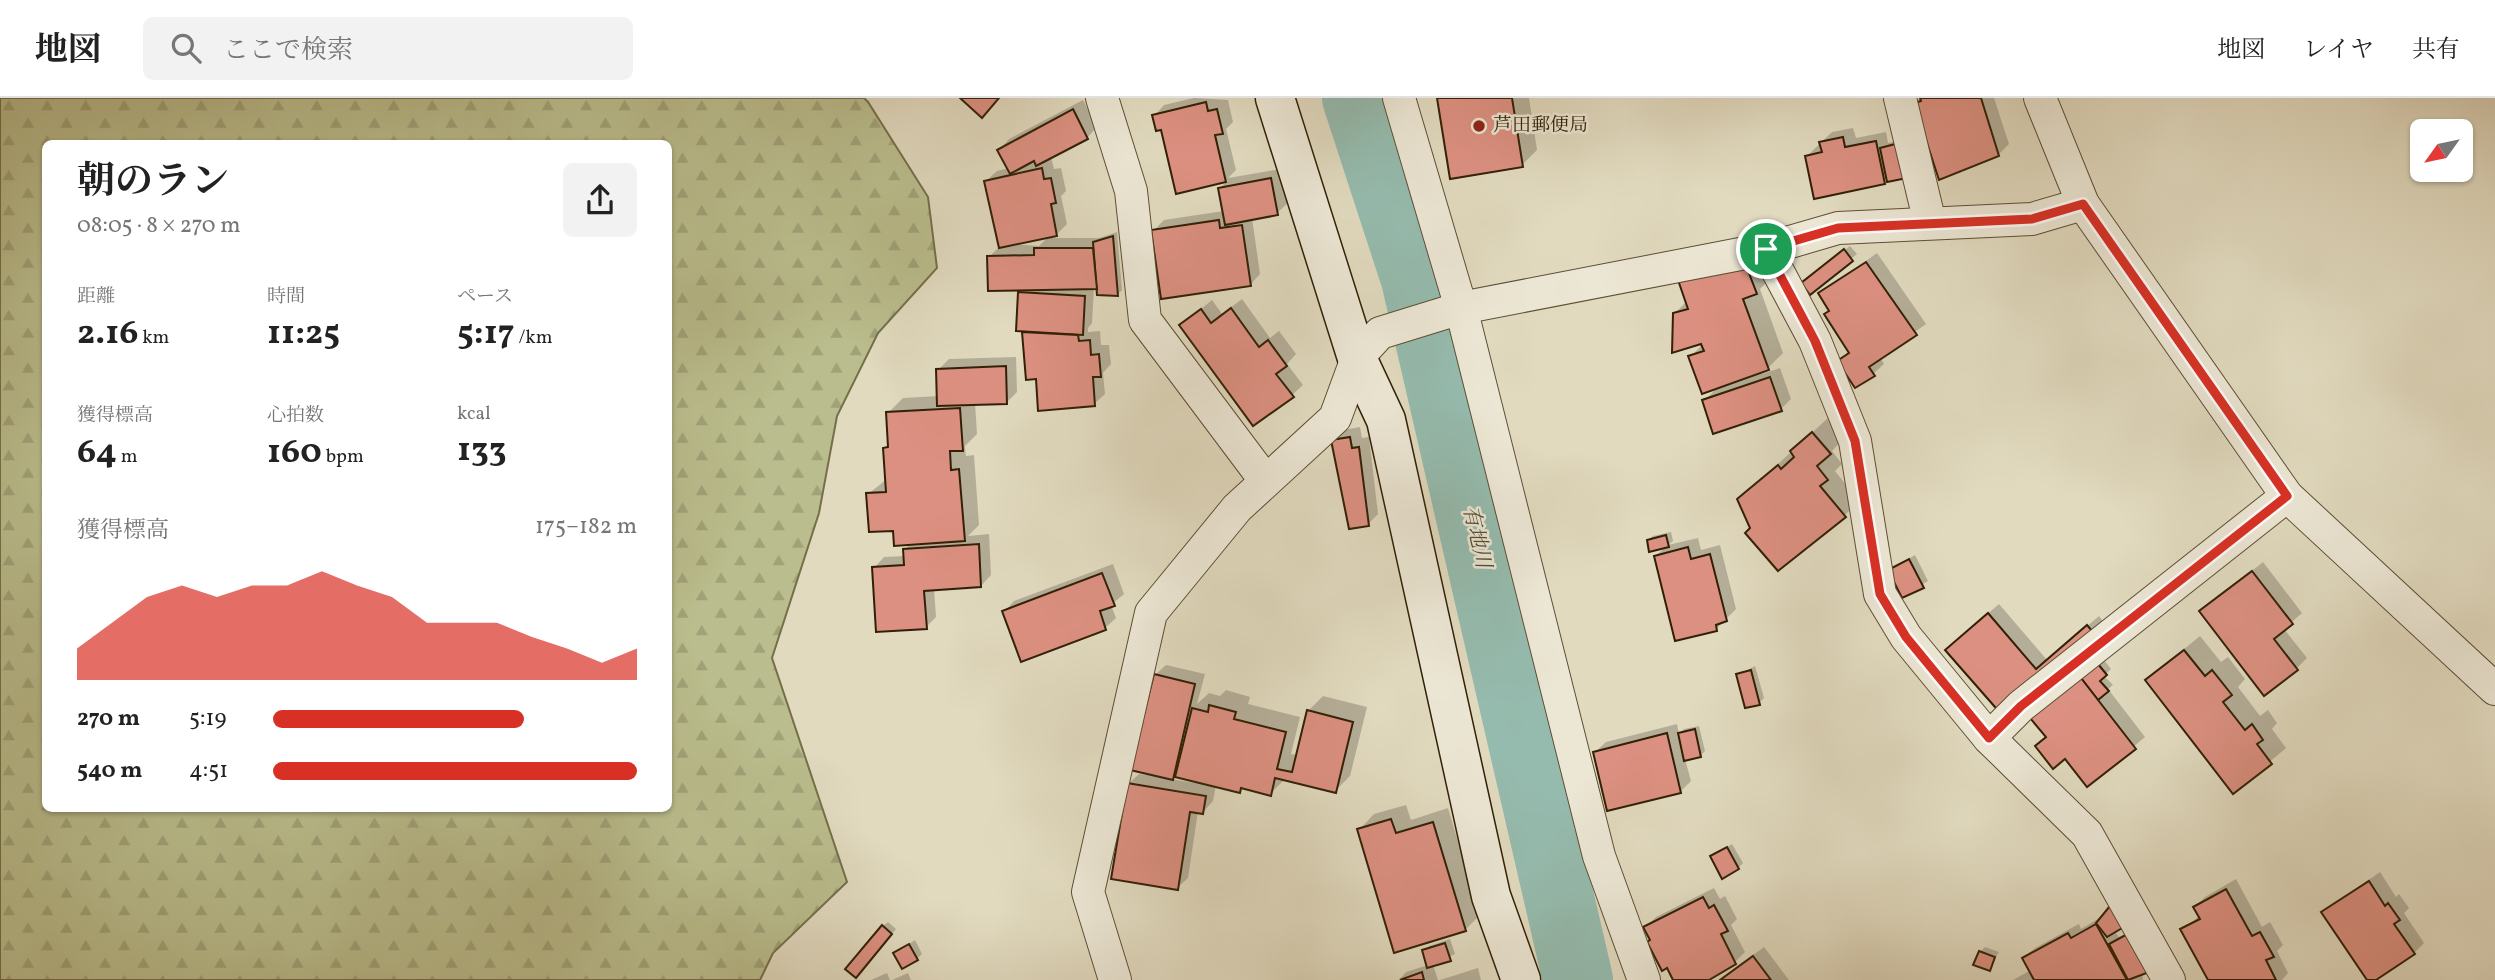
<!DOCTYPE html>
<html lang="ja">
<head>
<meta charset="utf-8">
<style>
  body { margin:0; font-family:Vollkorn,"Noto Serif JP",serif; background:#f2f2f2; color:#222; height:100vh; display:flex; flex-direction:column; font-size:26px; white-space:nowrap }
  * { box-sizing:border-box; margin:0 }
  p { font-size:23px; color:#767676 }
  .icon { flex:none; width:38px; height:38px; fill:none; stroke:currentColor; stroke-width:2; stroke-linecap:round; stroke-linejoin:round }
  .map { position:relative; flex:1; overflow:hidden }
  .panel { position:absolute; left:42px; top:42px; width:630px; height:672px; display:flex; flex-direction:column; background:#fff; border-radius:10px; box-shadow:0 2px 5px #0004 }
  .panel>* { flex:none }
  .needle { width:46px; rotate:237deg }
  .tools { position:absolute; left:2410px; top:21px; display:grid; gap:14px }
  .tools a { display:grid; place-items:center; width:63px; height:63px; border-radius:10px; background:#fff; box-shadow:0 2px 5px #0004; font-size:35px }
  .pin { position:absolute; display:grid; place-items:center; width:60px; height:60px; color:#fff; margin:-30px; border:4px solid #fff; border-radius:50%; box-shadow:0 2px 7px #0007 }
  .round { display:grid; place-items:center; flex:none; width:74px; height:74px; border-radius:10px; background:#f2f2f2 }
  .summary { display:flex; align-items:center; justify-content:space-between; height:119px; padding:0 35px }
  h1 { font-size:38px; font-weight:700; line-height:52px }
  .figures { display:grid; grid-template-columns:repeat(3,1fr); gap:10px; height:119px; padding:7px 35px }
  .figures div { display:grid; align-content:center }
  .figures b { font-size:35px; font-weight:700 }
  .figures small { font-size:19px; font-weight:400 }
  .figures p { font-size:19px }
  .chart { height:196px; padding:14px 35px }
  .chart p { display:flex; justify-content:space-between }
  .chart svg { width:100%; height:126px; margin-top:7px; fill:#d93025; opacity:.7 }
  ul { padding:0 35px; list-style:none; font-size:23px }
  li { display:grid; grid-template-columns:112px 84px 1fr; align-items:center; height:52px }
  li i { height:18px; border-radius:9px; background:#d93025 }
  header { display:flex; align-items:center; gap:42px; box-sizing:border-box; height:98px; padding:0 35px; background:#fff; border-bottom:2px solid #e0e0e0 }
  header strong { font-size:33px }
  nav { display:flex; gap:38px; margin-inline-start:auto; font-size:24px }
  .search { width:490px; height:63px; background:#f2f2f2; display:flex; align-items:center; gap:18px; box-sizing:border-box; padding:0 24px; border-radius:10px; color:#767676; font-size:26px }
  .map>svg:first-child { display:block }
  .forest { fill:url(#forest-firs); stroke:#766e4a; stroke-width:2; fill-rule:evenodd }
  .shadow { fill:#0003; fill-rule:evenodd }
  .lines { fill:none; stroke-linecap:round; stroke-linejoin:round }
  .river { stroke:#95bbae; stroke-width:70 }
  .building { fill:#dc9081; stroke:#322006; stroke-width:2 }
  .street-casing { stroke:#5e4e34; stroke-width:34 }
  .secondary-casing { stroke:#322006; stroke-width:41 }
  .street { stroke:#ece7d5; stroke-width:32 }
  .secondary { stroke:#ece7d5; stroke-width:38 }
  .route-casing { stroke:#fff; stroke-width:14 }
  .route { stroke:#d93025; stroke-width:9 }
  .poi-dot { fill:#8f2418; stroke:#ece7d5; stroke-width:2.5 }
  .labels { text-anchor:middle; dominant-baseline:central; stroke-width:5; stroke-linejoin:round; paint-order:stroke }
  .poi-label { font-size:19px; fill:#322006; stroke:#ece7d5; text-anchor:start }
  .water-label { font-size:21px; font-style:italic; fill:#504e38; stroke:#ece7d5 }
</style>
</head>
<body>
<header>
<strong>地図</strong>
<div class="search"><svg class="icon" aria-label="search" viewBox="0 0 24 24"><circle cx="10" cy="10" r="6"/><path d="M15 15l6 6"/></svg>ここで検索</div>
<nav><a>地図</a><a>レイヤ</a><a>共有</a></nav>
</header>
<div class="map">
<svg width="2495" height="882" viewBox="0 0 2495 882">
  <defs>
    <pattern id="forest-firs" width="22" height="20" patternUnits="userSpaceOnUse" patternTransform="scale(1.75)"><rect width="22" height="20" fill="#babd8d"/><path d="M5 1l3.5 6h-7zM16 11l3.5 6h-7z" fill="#a0a278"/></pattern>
  </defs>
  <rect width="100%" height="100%" fill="#e1dabf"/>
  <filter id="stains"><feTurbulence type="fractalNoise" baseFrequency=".00286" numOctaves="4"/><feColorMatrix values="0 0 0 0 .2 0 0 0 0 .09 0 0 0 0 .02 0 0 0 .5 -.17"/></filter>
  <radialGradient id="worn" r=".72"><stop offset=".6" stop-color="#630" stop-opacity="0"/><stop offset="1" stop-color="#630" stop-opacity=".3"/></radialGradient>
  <path class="forest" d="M0 0H864L868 4 928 99 937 170 878 235 837 318 819 415 772 560 847 784 773 855 760 882H0ZM46 46H668V710H46Z"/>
  <g class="shadow">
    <polygon points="1194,0 1228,2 1233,24 1226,31 1236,72 1228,80 1281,71 1288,105 1277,115 1252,120 1260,176 1250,187 1153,133 1164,122 1224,113 1220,90 1228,82 1177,94 1162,30 1154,18 1164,7"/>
    <polygon points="1439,0 1529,0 1537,52 1522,67"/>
    <polygon points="1921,0 1994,0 2009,46 1998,57 1916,5"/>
    <polygon points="1083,2 1097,29 1087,40 1051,59 1054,71 1061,70 1066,93 1061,98 1067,126 1057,136 1008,146 1039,148 1047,140 1099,140 1117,134 1122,192 1117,197 1098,187 1094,189 1092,225 1088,230 1088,234 1100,233 1101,247 1109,247 1111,266 1103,275 1105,296 1094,306 1037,280 1028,281 1020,194 1024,190 989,159 1000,148 986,83 997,73 1009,70 999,52 1009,41"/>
    <polygon points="1853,30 1856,40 1886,34 1888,45 1904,41 1884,84 1807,58 1832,34"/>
    <polygon points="1850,148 1857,156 1810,194 1809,181"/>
    <polygon points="1760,151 1771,180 1760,191 1783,255 1762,276 1780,270 1791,301 1781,311 1704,303 1719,288 1690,259 1706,243 1675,215 1687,203"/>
    <polygon points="1877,155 1926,226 1880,259 1884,266 1873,276 1839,263 1850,252 1820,196"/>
    <polygon points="1242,201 1270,240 1279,233 1296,256 1287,266 1303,287 1292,297 1181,227 1212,202 1222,216"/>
    <polygon points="1016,259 1017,294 1007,304 975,305 977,336 965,348 966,358 974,357 979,427 968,438 989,436 991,477 981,488 934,491 936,519 926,529 874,470 884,459 905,458 905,451 911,445 894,431 868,396 887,381 885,350 890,345 888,315 903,300 939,298 938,272 949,261"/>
    <polygon points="1828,320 1844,340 1832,353 1842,366 1835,373 1859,403 1844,418 1752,430 1739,402"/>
    <polygon points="1360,329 1362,340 1369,339 1378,416 1368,426 1333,342 1343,332"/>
    <polygon points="1671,434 1673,443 1668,447 1698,440 1701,452 1720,447 1736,511 1716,531 1656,458 1666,448 1648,442 1653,438"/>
    <polygon points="1915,457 1928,483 1903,498 1890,472"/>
    <polygon points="2263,464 2302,515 2284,531 2307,560 2296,571 2201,514"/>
    <polygon points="1113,466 1124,496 1111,507 1116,520 1105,530 1004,514 1014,503"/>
    <polygon points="1999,506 2047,562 2099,518 2107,529 2025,601 1958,541"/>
    <polygon points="2200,538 2221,564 2228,559 2245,581 2238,589 2260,618 2268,612 2277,625 2272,631 2286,650 2234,694 2147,582"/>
    <polygon points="2104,562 2111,571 2104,578 2113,587 2108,591 2145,639 2088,687 2066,659 2037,648 2047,638 2033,620"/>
    <path d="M1166 567 1205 576 1197 606 1209 595 1220 598 1226 592 1250 599 1248 606 1300 619 1291 656 1297 657 1308 613 1323 598 1367 609 1350 678 1335 693 1285 681 1270 696 1244 689 1239 693 1216 687 1213 703 1203 714 1198 713 1188 780 1177 790 1128 686 1139 676 1148 677 1155 577ZM1175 677 1196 682 1195 685 1171 681Z"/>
    <polygon points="1755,568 1764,600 1759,605 1738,577"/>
    <polygon points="1677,626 1679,636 1684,631 1699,628 1705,653 1700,658 1685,661 1691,683 1680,694 1595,654 1606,644"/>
    <polygon points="1406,707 1411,722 1448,710 1480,817 1465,832 1359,732 1374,716"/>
    <polygon points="1732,746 1743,765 1738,770 1712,759"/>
    <polygon points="2380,774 2396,799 2399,796 2409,810 2404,815 2424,845 2414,855 2369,882 2323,814"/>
    <polygon points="2236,781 2262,829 2270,824 2283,847 2277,853 2288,875 2282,882 2210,882 2183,832 2200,817 2195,809 2205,799"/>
    <polygon points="1714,790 1720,801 1725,798 1737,821 1731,827 1745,854 1735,864 1705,882 1675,882 1646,829 1656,819"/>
    <polygon points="2103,818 2119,839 2137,830 2143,882 2013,882 2031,872 2024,860 2035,850 2079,826 2081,831"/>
    <polygon points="888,824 896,831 861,873 883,828"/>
    <polygon points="1450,841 1455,856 1433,867 1438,882 1399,882 1406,874 1428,867 1424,853 1429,848"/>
    <polygon points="915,842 922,856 917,861 895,855"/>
    <polygon points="1764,849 1789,882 1719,882"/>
    <polygon points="1985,849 1999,854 1989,871 1980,854"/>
    <polygon points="1478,870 1481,882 1440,882"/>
    <polygon points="887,875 890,882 871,882"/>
    <polygon points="908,875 911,882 892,882"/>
  </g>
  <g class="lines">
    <polyline class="river" points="1357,0 1416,181 1578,882"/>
  </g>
  <g class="building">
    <polygon points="960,0 999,0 982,20"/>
    <polygon points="1437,0 1512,0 1523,69 1450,81"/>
    <polygon points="1920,0 1981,0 1999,58 1939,82 1914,5 1921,3"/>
    <polygon points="1206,4 1208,13 1217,11 1223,36 1215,37 1226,84 1176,96 1161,32 1156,33 1152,17"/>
    <polygon points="1073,11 1088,41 1036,68 1034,63 1010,76 997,52"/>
    <polygon points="1843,39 1845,49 1876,43 1885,86 1814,101 1805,58 1822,54 1819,44"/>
    <polygon points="1899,45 1907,80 1887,84 1880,50"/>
    <polygon points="1042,70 1044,81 1051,80 1056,105 1051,106 1057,138 999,150 984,83"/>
    <polygon points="1271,80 1278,117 1225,127 1218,90"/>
    <polygon points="1219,122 1220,130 1242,127 1251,188 1161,201 1151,132"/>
    <polygon points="1113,138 1118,198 1097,197 1093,144"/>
    <polygon points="1034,150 1093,150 1097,191 988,193 987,158 1034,157"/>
    <polygon points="1844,151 1853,163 1810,197 1801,185"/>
    <polygon points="1866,164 1917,237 1869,269 1875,278 1855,290 1837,263 1849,255 1824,216 1829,213 1818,195"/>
    <polygon points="1745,165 1757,196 1743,201 1769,272 1702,296 1688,258 1704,253 1701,246 1672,255 1673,215 1688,211 1678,182"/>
    <polygon points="1018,194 1085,198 1083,237 1016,233"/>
    <polygon points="1231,210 1259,249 1268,242 1287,268 1276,276 1294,299 1253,328 1179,227 1201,211 1211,225"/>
    <polygon points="1022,234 1078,237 1079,243 1090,242 1091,257 1099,256 1101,279 1093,279 1095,308 1038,313 1036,281 1026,282"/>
    <polygon points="1006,268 1007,306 937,308 936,271"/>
    <polygon points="1770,279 1782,313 1713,336 1702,302"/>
    <polygon points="960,310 963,353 950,353 951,372 959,371 965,443 894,448 893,433 869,434 866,395 886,394 883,350 888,349 886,314"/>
    <polygon points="1812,334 1831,356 1817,368 1828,382 1820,388 1846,419 1778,473 1745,435 1750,430 1737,401 1778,367 1781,371 1794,359 1790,353"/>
    <polygon points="1350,339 1352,350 1359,349 1369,428 1349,431 1331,342"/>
    <polygon points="1666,437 1669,449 1649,454 1647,442"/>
    <polygon points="979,446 981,489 924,493 927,531 876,534 872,469 904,467 903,451"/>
    <polygon points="1688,449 1691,461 1710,456 1727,523 1716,527 1717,533 1675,543 1654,458"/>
    <polygon points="1909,461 1924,490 1902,500 1888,472"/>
    <polygon points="2252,473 2293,526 2274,541 2298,572 2264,598 2199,513"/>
    <polygon points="1102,475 1115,508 1100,513 1106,532 1021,564 1002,513"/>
    <polygon points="1988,515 2036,571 2087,527 2098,540 2002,617 1945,552"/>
    <polygon points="2184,552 2205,578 2212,572 2232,597 2223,604 2245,632 2252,626 2263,642 2257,646 2272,666 2233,696 2145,582"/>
    <polygon points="2098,566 2107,577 2100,583 2109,593 2098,602 2081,580"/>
    <polygon points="1751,572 1760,607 1745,610 1736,576"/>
    <polygon points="1154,576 1195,586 1173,682 1130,672"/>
    <polygon points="2081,580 2136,651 2087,689 2065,661 2053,671 2035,648 2046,639 2030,620"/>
    <polygon points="1209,607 1236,614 1234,621 1286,634 1277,671 1292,674 1307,612 1353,624 1336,695 1275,680 1271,698 1241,690 1240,695 1175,679 1192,610 1208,614"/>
    <polygon points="1695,631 1701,659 1684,663 1678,635"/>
    <polygon points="1667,635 1681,695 1607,713 1593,654"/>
    <polygon points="1127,685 1206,698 1203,716 1190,714 1178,792 1111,781"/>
    <polygon points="1391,721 1396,735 1433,724 1466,833 1394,855 1357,731"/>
    <polygon points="1727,749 1739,771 1722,781 1710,758"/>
    <polygon points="2369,783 2385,808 2388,805 2400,822 2394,826 2415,856 2376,882 2367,882 2321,814"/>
    <polygon points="2226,791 2252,838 2260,834 2274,859 2266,862 2276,882 2208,882 2180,831 2200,821 2193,809"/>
    <polygon points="1703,799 1709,810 1714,807 1728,833 1721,836 1736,866 1709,882 1673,882 1667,870 1662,873 1647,844 1650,842 1643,829"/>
    <polygon points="2114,803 2129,826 2107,839 2096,825"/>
    <polygon points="2096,826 2127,882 2034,882 2022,860 2068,835 2071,840"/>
    <polygon points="882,827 892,836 856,880 845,871"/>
    <polygon points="2131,834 2152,873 2128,882 2109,846"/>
    <polygon points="1445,845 1451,863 1427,870 1422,852"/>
    <polygon points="909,846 918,862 902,871 893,855"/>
    <polygon points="1979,853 1995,859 1990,873 1973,867"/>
    <polygon points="1753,858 1771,882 1720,882"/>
    <polygon points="1422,874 1424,882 1400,882"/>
  </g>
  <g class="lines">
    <defs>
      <g id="street">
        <polyline points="1102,0 1131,93 1145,222 1265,382"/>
        <polyline points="1399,0 1461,210 1599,758 1644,882"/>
        <polyline points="1900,0 1930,125"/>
        <polyline points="2040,0 2083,106 2287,398 2495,591"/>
        <polyline points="1766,151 1815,243 1855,343 1880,496 1906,539 1989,640 2087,736 2169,882"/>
        <polyline points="1989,640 2021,608 2287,398"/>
        <polyline points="1115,882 1088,794 1151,515 1237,410 1335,320 1357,260 1380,235 1461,210 1766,151 1838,130 2032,121 2083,106"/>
      </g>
      <polyline id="secondary" points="1275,0 1357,260 1386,322 1491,798 1521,882"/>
    </defs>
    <use href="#street" class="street-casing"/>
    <use href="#secondary" class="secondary-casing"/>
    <use href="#street" class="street"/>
    <use href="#secondary" class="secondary"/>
  </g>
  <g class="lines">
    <defs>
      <polygon id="route" points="2083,106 2287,398 2021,608 1989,640 1906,539 1880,496 1855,343 1815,243 1766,151 1838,130 2032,121"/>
    </defs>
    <use href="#route" class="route-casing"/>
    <use href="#route" class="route"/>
  </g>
  <circle class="poi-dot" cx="1479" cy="28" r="7"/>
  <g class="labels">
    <g class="poi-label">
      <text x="1493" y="28">芦田郵便局</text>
    </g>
    <g class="water-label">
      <text transform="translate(1476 439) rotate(77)">有地川</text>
    </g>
  </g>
  <rect width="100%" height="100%" filter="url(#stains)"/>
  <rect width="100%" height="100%" fill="url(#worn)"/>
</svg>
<div class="tools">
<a><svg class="needle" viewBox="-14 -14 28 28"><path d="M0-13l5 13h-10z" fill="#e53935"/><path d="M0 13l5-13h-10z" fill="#767676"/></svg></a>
</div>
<div class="pin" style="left:1766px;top:151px;background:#1e9e55"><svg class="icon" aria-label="arrive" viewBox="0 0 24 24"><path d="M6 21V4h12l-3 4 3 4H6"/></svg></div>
<section class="panel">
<div class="summary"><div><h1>朝のラン</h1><p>08:05 · 8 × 270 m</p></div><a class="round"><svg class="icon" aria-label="share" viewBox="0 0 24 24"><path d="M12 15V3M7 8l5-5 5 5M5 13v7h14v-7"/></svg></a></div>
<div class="figures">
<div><p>距離</p><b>2.16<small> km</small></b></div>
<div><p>時間</p><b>11:25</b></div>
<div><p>ペース</p><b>5:17<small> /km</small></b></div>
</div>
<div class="figures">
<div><p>獲得標高</p><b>64<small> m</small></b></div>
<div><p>心拍数</p><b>160<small> bpm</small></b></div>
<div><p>kcal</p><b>133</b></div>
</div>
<div class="chart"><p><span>獲得標高</span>175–182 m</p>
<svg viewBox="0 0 160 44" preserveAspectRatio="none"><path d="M0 44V33L10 24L20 15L30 11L40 15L50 11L60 11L70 6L80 11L90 15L100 24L110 24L120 24L130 29L140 33L150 38L160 33V44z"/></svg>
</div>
<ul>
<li><b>270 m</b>5:19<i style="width:69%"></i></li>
<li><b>540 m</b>4:51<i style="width:100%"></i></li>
</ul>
</section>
</div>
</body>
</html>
